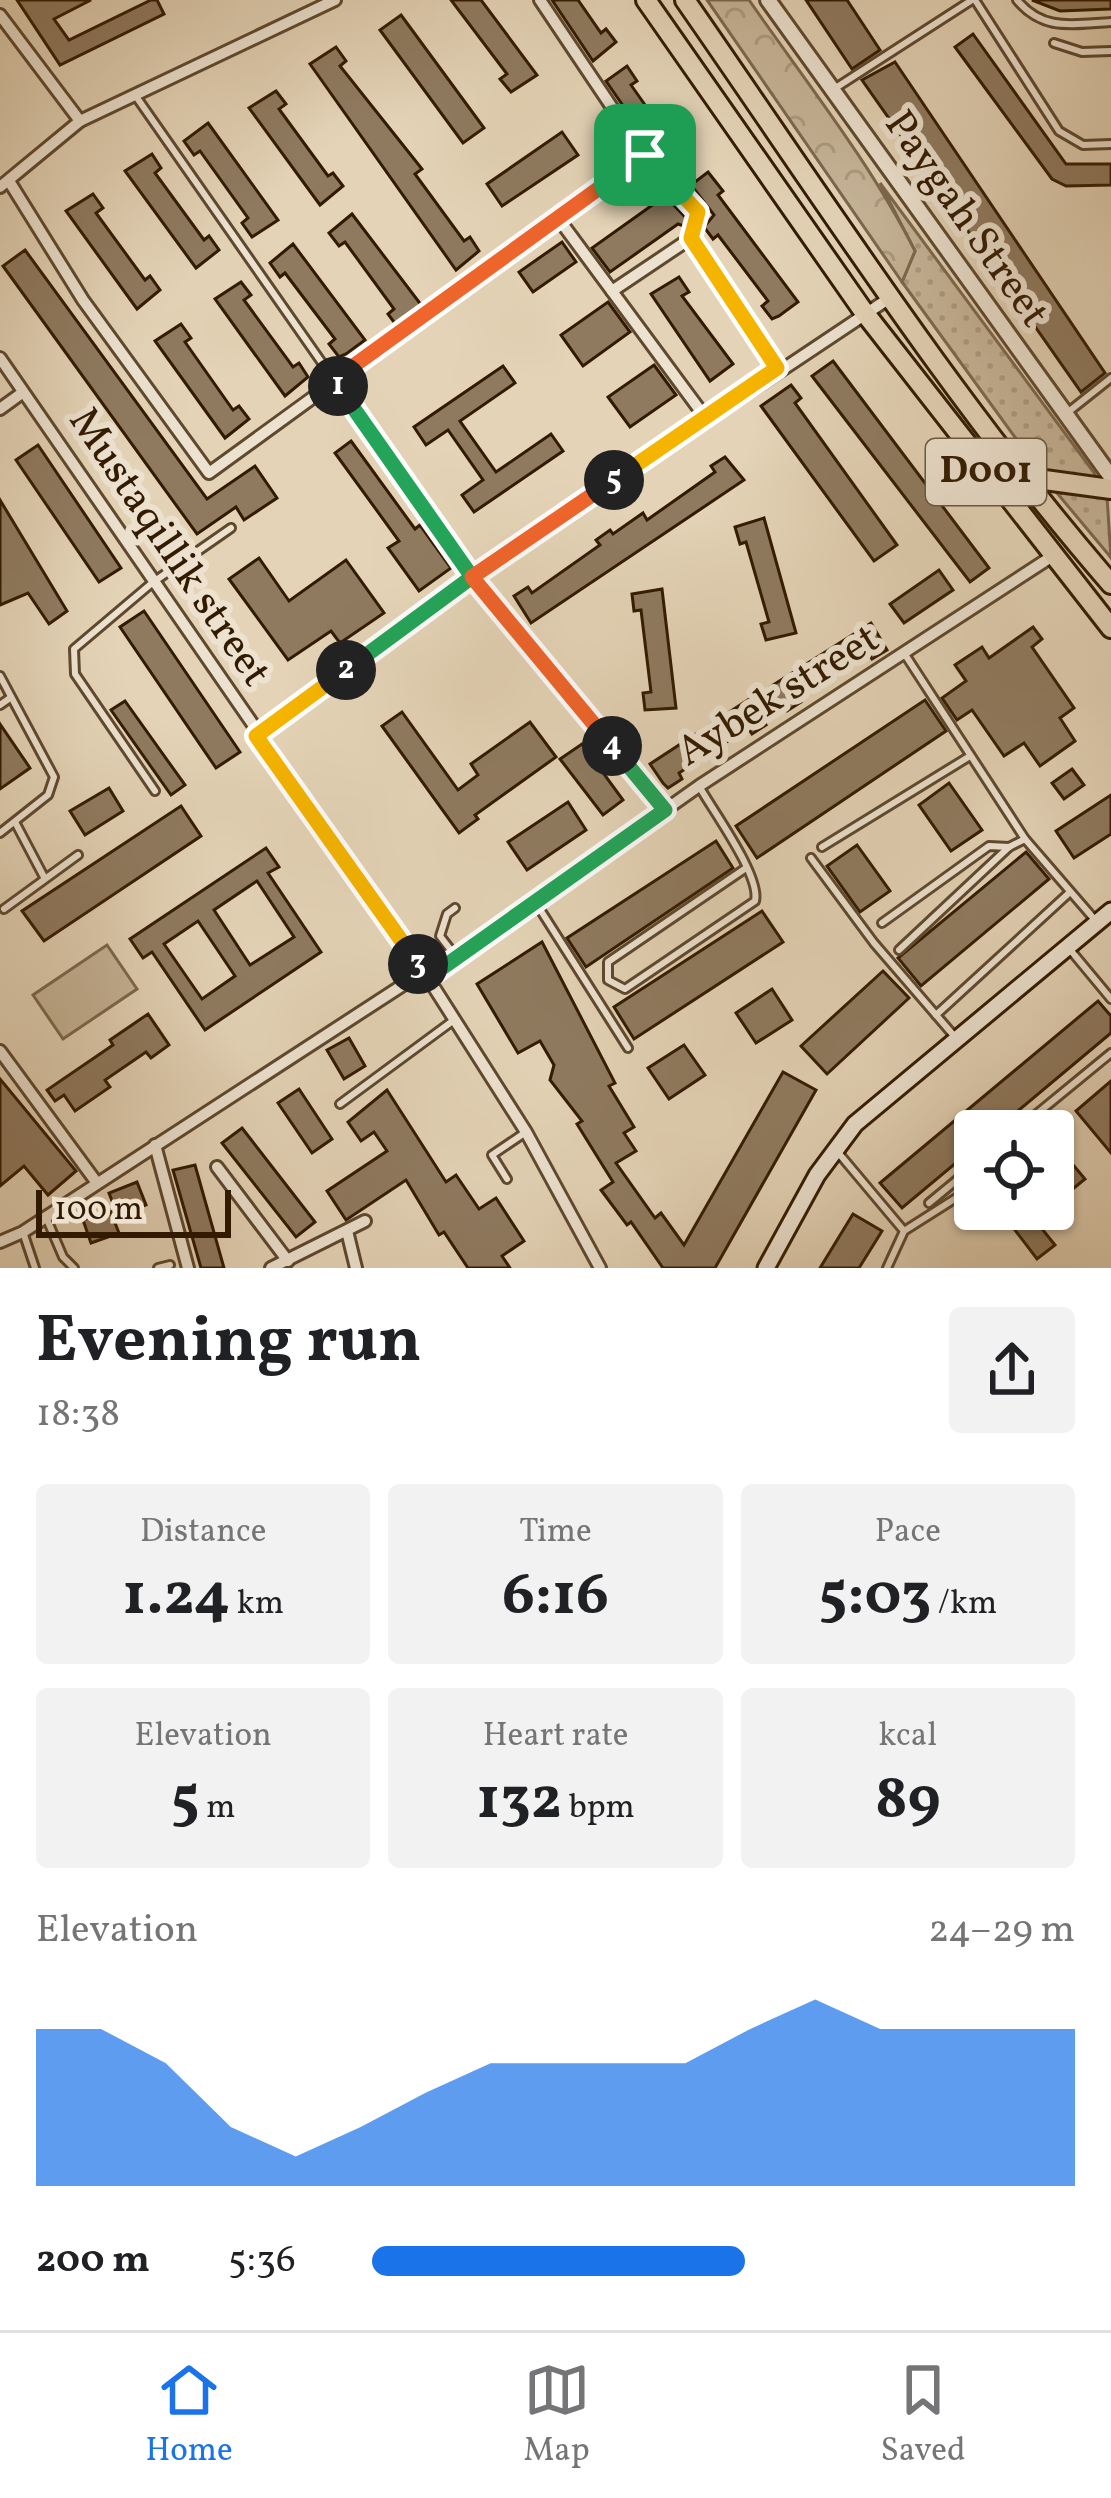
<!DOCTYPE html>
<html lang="en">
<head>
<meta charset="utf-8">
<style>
  body { margin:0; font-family:Vollkorn,serif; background:#f2f2f2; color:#202124; height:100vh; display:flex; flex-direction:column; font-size:45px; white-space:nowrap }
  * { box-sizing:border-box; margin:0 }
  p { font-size:39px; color:#757577 }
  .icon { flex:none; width:66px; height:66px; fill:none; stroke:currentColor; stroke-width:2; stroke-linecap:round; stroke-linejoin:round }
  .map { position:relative; height:1268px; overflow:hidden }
  .side { display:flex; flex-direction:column; background:#fff; flex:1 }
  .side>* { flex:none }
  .fabs { position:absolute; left:954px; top:1110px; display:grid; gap:24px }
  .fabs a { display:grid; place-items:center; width:120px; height:120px; border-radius:12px; background:#fff; box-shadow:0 3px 9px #0004; font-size:60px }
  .scale { position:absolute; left:36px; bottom:30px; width:195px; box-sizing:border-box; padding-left:12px; border:6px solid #321a01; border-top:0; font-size:33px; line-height:42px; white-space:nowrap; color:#321a01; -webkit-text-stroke:9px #ede2d0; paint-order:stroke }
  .pin { position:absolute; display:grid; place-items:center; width:102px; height:102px; color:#fff; margin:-51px; border-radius:24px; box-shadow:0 6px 18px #0006 }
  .km { position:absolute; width:60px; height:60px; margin:-30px; border-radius:50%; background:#222; color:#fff; font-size:33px; line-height:60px; text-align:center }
  .round { display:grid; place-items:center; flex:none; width:126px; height:126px; border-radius:12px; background:#f2f2f2 }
  .overview { display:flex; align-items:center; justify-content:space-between; height:204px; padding:0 36px }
  h1 { font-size:66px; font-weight:700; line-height:90px }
  .stats { display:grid; grid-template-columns:repeat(3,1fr); gap:18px; height:204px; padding:12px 36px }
  .stats div { display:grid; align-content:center; border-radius:12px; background:#f2f2f2; text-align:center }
  .stats b { font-size:60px; font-weight:700 }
  .stats small { font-size:33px; font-weight:400 }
  .stats p { font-size:33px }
  .chart { height:336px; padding:24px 36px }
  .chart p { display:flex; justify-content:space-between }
  .chart svg { width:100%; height:216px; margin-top:12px; fill:#1a73e8; opacity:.7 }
  ul { padding:0 36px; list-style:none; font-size:39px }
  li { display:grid; grid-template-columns:192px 144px 1fr; align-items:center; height:90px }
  li i { height:30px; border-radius:15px; background:#1a73e8 }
  .tabs { display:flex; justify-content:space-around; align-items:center; height:168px; border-top:3px solid #e0e0e0; background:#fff; font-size:33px; color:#757577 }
  .tabs a { display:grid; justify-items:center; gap:6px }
  .tabs .selected { color:#1a73e8 }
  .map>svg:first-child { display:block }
  .grass { fill:url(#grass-dots); stroke:#7c674c; stroke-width:3 }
  .forest { fill:url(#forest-crowns); stroke:#7c674c; stroke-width:3 }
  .garden { fill:#c6b497; stroke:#7c674c; stroke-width:3 }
  .building { fill:#8f7a5f; stroke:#321a01; stroke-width:3; fill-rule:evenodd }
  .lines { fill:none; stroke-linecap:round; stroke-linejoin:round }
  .service-casing { stroke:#5e482e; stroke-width:12 }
  .minor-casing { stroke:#5e482e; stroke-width:16 }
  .tertiary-casing { stroke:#5e482e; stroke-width:20 }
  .secondary-casing { stroke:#321a01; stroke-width:21 }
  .trunk-casing { stroke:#321a01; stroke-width:24 }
  .service { stroke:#ede2d0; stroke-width:6 }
  .minor { stroke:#ede2d0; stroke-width:10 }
  .tertiary { stroke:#ede2d0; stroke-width:14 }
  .secondary { stroke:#ede2d0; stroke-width:15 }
  .trunk { stroke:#e4d3b6; stroke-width:18 }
  .split-1-casing { stroke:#fff; stroke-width:24 }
  .split-2-casing { stroke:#fff; stroke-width:24 }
  .split-3-casing { stroke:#fff; stroke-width:24 }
  .split-4-casing { stroke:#fff; stroke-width:24 }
  .split-5-casing { stroke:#fff; stroke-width:24 }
  .split-6-casing { stroke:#fff; stroke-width:24 }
  .split-1 { stroke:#f0652b; stroke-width:15 }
  .split-2 { stroke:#22a559; stroke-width:15 }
  .split-3 { stroke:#f5b400; stroke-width:15 }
  .split-4 { stroke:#22a559; stroke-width:15 }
  .split-5 { stroke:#f0652b; stroke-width:15 }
  .split-6 { stroke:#f5b400; stroke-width:15 }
  .labels { text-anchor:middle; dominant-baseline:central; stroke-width:12; stroke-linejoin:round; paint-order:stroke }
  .shield { fill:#ede2d0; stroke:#6a563f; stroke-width:3 }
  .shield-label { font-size:39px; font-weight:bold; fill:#321a01 }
  .street-label { font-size:42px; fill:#321a01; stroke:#ede2d0 }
</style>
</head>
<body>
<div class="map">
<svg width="1111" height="1268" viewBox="0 0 1111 1268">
  <defs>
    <pattern id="grass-dots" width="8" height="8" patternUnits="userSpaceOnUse" patternTransform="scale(3)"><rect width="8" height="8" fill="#c6b497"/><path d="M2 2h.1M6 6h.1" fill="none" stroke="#ab9a80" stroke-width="1.8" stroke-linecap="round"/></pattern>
    <pattern id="forest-crowns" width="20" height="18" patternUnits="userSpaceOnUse" patternTransform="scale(3)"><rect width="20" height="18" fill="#c6b497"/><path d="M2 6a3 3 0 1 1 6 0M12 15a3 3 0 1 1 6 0" fill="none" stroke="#ab9a80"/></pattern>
  </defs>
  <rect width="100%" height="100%" fill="#e4d3b6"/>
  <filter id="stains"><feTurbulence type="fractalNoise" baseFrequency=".00167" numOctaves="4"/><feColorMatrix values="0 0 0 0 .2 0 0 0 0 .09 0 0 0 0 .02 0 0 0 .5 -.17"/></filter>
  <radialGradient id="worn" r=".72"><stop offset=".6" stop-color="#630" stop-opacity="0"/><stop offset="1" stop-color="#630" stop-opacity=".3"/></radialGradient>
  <g class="grass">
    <polygon points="880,183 1095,474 1093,481 1041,473 902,282 915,251"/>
    <polygon points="1057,493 1107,497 1111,558 1108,554"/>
  </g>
  <path class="forest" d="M707 0H749C806 82 870 162 915 251L902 282Z"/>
  <polygon class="garden" points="107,945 137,989 63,1039 33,995"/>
  <g class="building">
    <polygon points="17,0 91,0 54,19 69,40 151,0 157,0 164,14 60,65"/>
    <polygon points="451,0 481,0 537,75 511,92 500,79 507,74"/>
    <polygon points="552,0 578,0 601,33 606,29 616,42 593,61"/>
    <polygon points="806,0 847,0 880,50 852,69"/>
    <polygon points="1032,0 1111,0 1111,9 1060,11"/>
    <polygon points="401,15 484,128 463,143 380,30"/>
    <polygon points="973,34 1066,164 1111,164 1111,185 1066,186 1052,179 955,47"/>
    <polygon points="336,47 346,61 340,66 422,169 415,174 464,241 470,237 479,251 456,270 310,64"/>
    <polygon points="895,62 1105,373 1081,392 862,80"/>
    <polygon points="627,66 637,81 631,85 679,153 685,149 693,160 671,175 606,81"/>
    <polygon points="276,91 286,104 279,109 328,176 333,173 343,186 320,205 249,108"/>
    <polygon points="208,123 278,220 252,237 242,223 248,218 200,151 194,155 184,141"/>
    <polygon points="562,132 578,155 502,206 487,184"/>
    <polygon points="152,154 161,168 155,173 204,240 209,236 219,250 196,268 125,171"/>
    <polygon points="708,172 723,191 718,195 798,302 779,316 772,319 762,306 768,301 718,235 713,239 704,227 714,215 691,185"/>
    <polygon points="93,194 103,208 96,213 145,280 150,276 160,290 137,309 66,211"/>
    <polygon points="665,196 686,218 684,226 678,224 610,272 592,248"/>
    <polygon points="352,214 422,306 396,325 388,314 394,309 345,242 339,246 329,233"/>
    <polygon points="562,242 576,262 533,292 519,272"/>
    <polygon points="293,244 365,340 346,354 339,357 329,344 335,339 285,273 280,277 270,263"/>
    <polygon points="25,250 207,499 255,466 277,498 244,520 236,507 197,534 3,266"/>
    <polygon points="679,277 689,292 682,296 733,364 710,381 651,294"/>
    <polygon points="241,282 251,295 244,300 293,367 299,363 308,377 285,396 215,299"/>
    <polygon points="608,302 630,332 583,366 561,335"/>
    <polygon points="181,324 191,338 185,342 233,410 239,406 249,419 225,438 155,341"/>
    <polygon points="833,361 989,568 970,582 812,376"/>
    <polygon points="654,365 676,395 630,427 608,397"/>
    <polygon points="503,366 515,383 460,421 496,472 551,434 563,451 474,512 462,495 483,480 448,430 426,445 414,427"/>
    <polygon points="791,385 801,398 795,403 897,545 874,561 761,406"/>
    <polygon points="351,441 415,529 420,525 451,568 419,591 388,548 399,541 335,453"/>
    <polygon points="38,445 121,568 99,582 16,460"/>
    <polygon points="725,457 744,480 531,623 514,596 528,587 532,593 600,545 596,540 610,530 613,534 643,513 647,520 715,472 711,466"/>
    <polygon points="0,500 67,611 49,624 28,593 0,605"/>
    <polygon points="764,518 796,633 766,640 761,624 769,622 746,542 740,544 735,527"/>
    <polygon points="259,558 289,601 346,560 384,613 340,643 331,631 288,660 229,579"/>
    <polygon points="939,570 953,590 904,623 890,604"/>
    <polygon points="662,589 676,708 645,710 643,693 651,692 641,610 634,611 632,594"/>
    <polygon points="144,611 240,752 216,768 120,627"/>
    <polygon points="871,623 887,650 872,659 868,653 798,697 801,702 787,711 782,707 770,687"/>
    <polygon points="1033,627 1042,639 1032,647 1074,708 1060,718 1075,741 1040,766 1024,743 1004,756 972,710 957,720 942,698 966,681 955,665 982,647 989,658"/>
    <polygon points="751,698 766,725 752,734 748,728 679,773 682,779 668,788 663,783 650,764"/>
    <polygon points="925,700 946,731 757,858 736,826"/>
    <polygon points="125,701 185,785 171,795 111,710"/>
    <polygon points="402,712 458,790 478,775 471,764 530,722 556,757 475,815 478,819 459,833 382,726"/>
    <polygon points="0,724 30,768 0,789"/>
    <polygon points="582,744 623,800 603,815 560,759"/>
    <polygon points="1072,769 1084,785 1064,799 1052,783"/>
    <polygon points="949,783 982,830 951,851 919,805"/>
    <polygon points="109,788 123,811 85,835 70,811"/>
    <polygon points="1111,795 1111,834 1074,858 1056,831"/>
    <polygon points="568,802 586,830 527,870 508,842"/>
    <polygon points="181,806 201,836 44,941 22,911"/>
    <polygon points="716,841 733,868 586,967 567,938"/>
    <polygon points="857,845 890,891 860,912 827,866"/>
    <path d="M266 848 279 867 268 873 321 952 205 1030 152 952 143 958 130 939ZM257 881 294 937 250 965 214 910ZM198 921 235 976 202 999 164 944Z"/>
    <polygon points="1026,852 1049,879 921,986 898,958"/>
    <polygon points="762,911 783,942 634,1039 614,1007"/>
    <polygon points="542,942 615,1083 609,1086 634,1127 624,1133 636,1151 616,1163 655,1218 661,1213 684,1245 783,1072 816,1090 715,1268 663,1268 631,1222 627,1225 601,1190 613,1182 577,1124 582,1121 550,1080 554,1065 540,1041 518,1053 477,984"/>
    <polygon points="883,971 909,998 827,1074 801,1046"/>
    <polygon points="772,989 792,1020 756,1043 736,1013"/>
    <polygon points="1098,1001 1111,1016 1111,1033 994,1131 975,1131 975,1147 902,1208 880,1183"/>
    <polygon points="148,1014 169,1045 151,1058 146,1052 105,1080 110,1087 75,1111 64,1095 55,1101 47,1090 113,1045 110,1040"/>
    <polygon points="349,1038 365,1066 344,1079 327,1050"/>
    <polygon points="684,1045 705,1075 669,1099 648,1068"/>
    <polygon points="0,1079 76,1171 48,1195 24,1166 0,1186"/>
    <polygon points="1111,1081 1111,1153 1076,1111"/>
    <polygon points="299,1089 332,1139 312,1153 278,1103"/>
    <polygon points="387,1090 446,1182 456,1175 479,1209 496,1198 524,1241 502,1256 510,1268 468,1268 444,1232 439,1235 406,1180 346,1220 327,1191 387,1151 374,1132 361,1141 348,1122"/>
    <polygon points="242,1128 315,1222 296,1237 222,1143"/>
    <polygon points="1053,1141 1085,1179 1053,1205"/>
    <polygon points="195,1165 224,1268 201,1268 173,1170"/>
    <polygon points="137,1182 146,1205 118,1216 109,1193"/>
    <polygon points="999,1209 1026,1209 1055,1245 1037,1259"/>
    <polygon points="110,1210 119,1233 91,1243 83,1220"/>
    <polygon points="853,1214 882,1231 859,1268 820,1268"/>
  </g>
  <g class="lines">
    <defs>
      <g id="service">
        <polyline points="975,0 1059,131 1083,145 1111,144"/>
        <path d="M1017 0C1043 32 1074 24 1111 22"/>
        <polyline points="1054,43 1082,52 1111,51"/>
        <polyline points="834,89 972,0"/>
        <polyline points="135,95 334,380"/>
        <polyline points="1067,413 1111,378"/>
        <polyline points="906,656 1025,839"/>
        <polyline points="0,676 54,777 48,795 0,833"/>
        <polyline points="0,705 10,698"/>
        <path d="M699 786C713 811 761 876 755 901L625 989 608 980V962L746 868"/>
        <polyline points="155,791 75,674 74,649 152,583 231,528"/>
        <polyline points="15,822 44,877"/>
        <polyline points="822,847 970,756"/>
        <polyline points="811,858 874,943 955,1037"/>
        <polyline points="536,903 628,1048"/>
        <polyline points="455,908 447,914 440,936 457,958"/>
        <polyline points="4,909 78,855"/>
        <polyline points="882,923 989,846 1009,847"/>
        <polyline points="1067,946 1111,999"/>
        <polyline points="899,950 1009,847 1025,839 1095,920"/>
        <polyline points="936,1015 1069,893"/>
        <polyline points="340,1104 454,1020"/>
        <polyline points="1016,1131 1111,1053"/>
        <polyline points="836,1150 904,1231 887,1268"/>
        <polyline points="507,1179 492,1155 526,1132"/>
        <polyline points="929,1203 975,1165"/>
        <polyline points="46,1217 63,1257 74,1268"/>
        <polyline points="904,1231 975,1186"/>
        <polyline points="23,1232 35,1268"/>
        <polyline points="158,1268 170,1265"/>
      </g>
      <g id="minor">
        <polyline points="540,0 658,176 698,212 691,238 777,368"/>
        <polyline points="0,15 80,121"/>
        <polyline points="9,181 83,300 209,473 645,156"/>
        <polyline points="0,187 80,121 335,0"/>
        <polyline points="558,218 705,417"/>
        <polyline points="612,291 691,238"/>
        <polyline points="0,358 428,978 526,1132 600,1268"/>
        <polyline points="334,380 472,577 665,810"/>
        <polyline points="0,409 22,393"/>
        <polyline points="256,736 472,577 891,297"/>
        <polyline points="428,978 699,786 1051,557"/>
        <polyline points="0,1051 97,1183"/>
        <polyline points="155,1145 188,1268"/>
        <polyline points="217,1167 288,1261"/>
        <polyline points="347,1231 356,1268"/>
        <polyline points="0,1242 23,1232 423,972"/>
        <polyline points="271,1268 365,1221"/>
      </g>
      <polyline id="tertiary" points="768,0 1111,477"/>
      <polyline id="secondary" points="766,1268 817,1175 855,1124 1111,911"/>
      <g id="trunk">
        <polyline points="646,0 864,312 1111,628"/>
        <path d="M685 0C822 197 953 402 1111 584"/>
        <polyline points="1023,477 1111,489"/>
      </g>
    </defs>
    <use href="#service" class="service-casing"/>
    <use href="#minor" class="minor-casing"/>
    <use href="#tertiary" class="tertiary-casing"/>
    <use href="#secondary" class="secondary-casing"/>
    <use href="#trunk" class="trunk-casing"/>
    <use href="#service" class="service"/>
    <use href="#minor" class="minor"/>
    <use href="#tertiary" class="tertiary"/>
    <use href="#secondary" class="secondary"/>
    <use href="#trunk" class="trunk"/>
  </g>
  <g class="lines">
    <defs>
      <polyline id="split-1" points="338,386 334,380 645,155"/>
      <polyline id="split-2" points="338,386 472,577 346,670"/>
      <polyline id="split-3" points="346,670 256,736 418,964"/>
      <polyline id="split-4" points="418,964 428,978 665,810 612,746"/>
      <polyline id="split-5" points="612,746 472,577 614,480"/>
      <polyline id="split-6" points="614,480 777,368 691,238 698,212 645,155"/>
    </defs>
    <use href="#split-1" class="split-1-casing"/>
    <use href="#split-2" class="split-2-casing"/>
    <use href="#split-3" class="split-3-casing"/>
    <use href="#split-4" class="split-4-casing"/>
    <use href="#split-5" class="split-5-casing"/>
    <use href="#split-6" class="split-6-casing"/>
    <use href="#split-1" class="split-1"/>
    <use href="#split-2" class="split-2"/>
    <use href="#split-3" class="split-3"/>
    <use href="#split-4" class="split-4"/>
    <use href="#split-5" class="split-5"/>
    <use href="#split-6" class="split-6"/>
  </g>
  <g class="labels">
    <rect class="shield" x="926" y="439" width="120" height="66" rx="9"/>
    <g class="shield-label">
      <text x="986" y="472">D001</text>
    </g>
    <g class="street-label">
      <text transform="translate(965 220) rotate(55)">Paygah Street</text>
      <text transform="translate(168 548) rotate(56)">Mustaqillik street</text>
      <text transform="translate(779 697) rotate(-32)">Aybek street</text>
    </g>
  </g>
  <rect width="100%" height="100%" filter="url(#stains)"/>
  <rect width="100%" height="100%" fill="url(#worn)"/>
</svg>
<div class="fabs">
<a><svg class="icon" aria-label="locate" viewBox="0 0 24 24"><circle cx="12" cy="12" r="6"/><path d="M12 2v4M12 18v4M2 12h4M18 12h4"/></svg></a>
</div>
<div class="scale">100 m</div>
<div class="pin" style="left:645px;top:155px;background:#1e9e55"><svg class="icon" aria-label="arrive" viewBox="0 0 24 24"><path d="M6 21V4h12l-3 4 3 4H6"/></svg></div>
<b class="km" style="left:338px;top:386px">1</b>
<b class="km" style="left:346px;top:670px">2</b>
<b class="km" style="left:418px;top:964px">3</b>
<b class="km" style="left:612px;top:746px">4</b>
<b class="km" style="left:614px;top:480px">5</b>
</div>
<section class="side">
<div class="overview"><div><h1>Evening run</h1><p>18:38</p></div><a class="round"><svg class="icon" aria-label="share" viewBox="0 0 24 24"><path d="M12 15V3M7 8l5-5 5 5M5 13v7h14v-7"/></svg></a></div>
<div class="stats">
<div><p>Distance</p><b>1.24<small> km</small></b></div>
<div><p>Time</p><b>6:16</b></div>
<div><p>Pace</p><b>5:03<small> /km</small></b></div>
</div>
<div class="stats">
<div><p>Elevation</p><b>5<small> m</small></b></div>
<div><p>Heart rate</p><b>132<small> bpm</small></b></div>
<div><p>kcal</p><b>89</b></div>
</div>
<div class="chart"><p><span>Elevation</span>24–29 m</p>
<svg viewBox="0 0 160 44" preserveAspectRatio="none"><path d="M0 44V12L10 12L20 19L30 32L40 38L50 32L60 25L70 19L80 19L90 19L100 19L110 12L120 6L130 12L140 12L150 12L160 12V44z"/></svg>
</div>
<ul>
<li><b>200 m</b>5:36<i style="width:53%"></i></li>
</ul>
</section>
<nav class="tabs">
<a class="selected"><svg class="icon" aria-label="home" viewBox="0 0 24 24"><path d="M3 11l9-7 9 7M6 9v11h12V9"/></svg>Home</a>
<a><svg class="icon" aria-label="map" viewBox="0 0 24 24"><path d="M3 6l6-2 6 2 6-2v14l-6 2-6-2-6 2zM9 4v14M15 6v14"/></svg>Map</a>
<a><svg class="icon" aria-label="saved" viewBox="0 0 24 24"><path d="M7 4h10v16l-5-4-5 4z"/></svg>Saved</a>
</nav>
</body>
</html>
